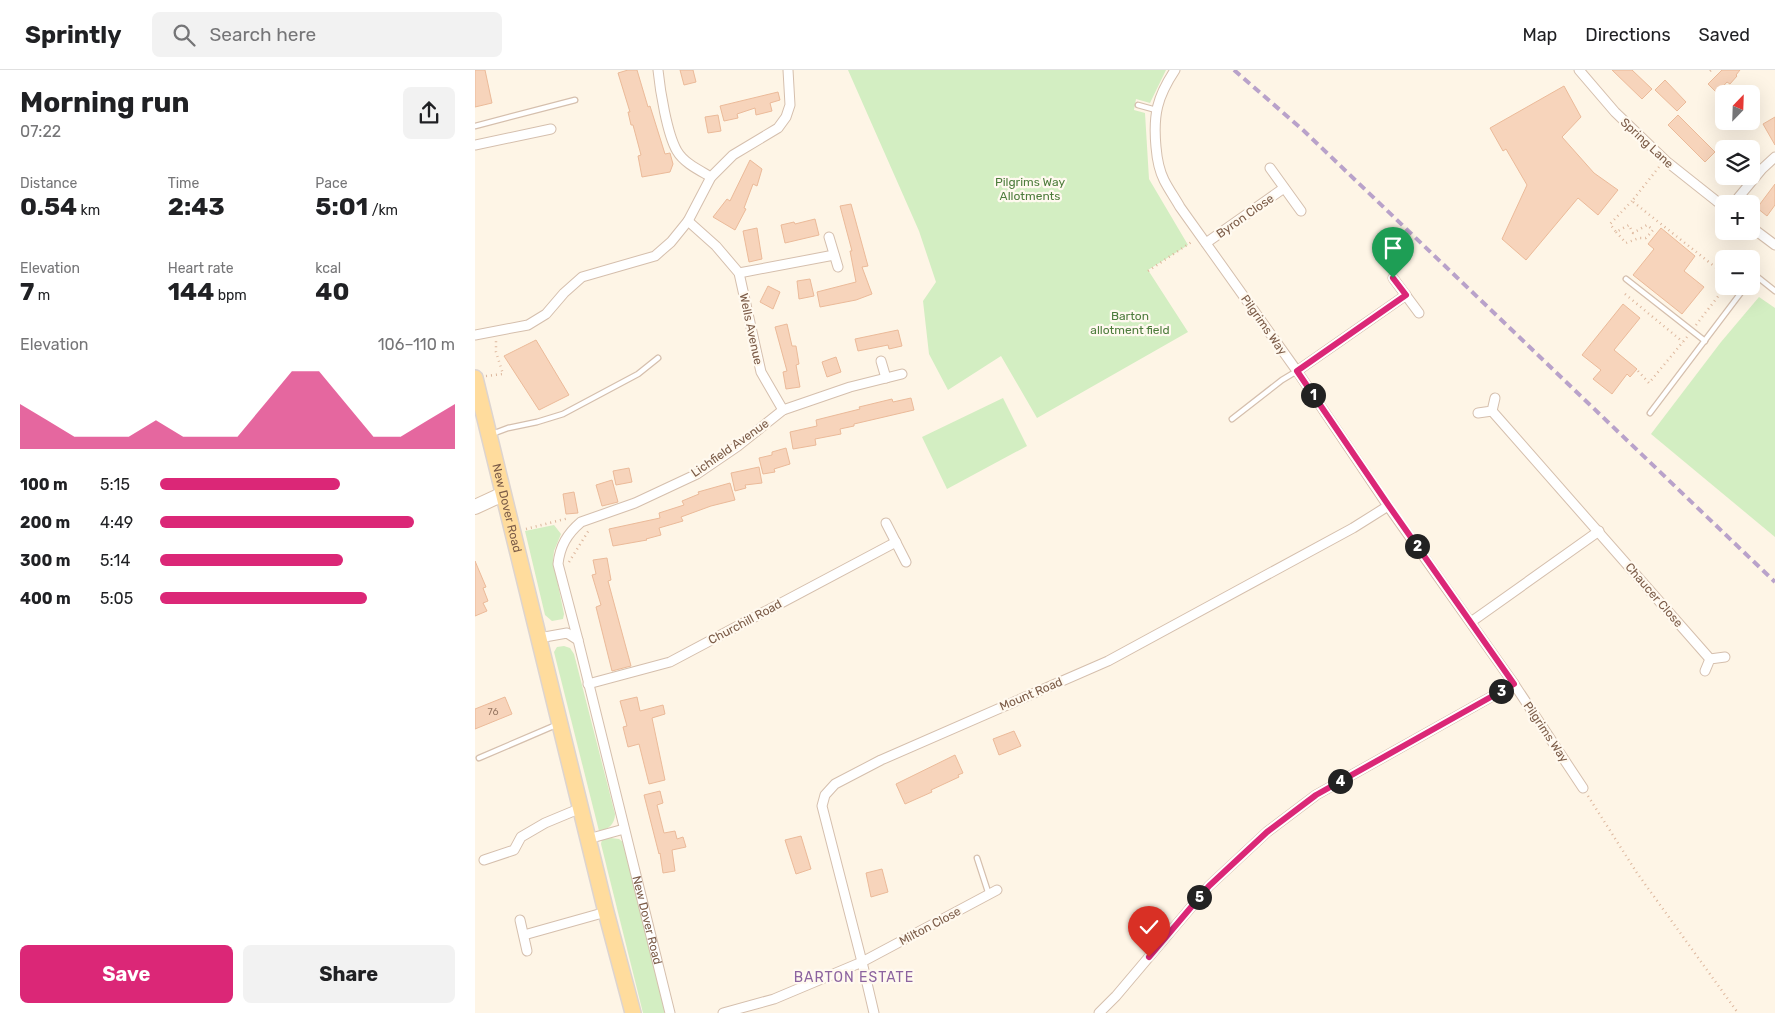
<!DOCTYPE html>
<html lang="en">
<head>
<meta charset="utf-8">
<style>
  body { margin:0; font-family:Rubik,sans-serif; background:#f2f2f2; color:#202124; height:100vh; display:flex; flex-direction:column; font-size:19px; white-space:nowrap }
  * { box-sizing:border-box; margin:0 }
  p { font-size:16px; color:#757577 }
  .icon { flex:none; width:28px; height:28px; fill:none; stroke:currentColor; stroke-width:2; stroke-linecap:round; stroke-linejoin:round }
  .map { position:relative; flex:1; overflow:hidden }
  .details { display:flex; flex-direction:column; background:#fff; width:475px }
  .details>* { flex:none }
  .needle { width:32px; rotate:23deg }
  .controls { position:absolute; left:1240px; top:15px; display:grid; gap:10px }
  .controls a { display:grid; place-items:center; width:45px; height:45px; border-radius:8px; background:#fff; box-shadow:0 5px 20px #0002; font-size:25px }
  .pin { position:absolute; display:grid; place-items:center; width:42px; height:42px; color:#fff; margin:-51px -21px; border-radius:50% 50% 50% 0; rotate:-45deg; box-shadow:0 0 5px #0007 }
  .pin .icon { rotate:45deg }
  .km { position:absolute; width:25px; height:25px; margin:-12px; border-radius:50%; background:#222; color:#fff; font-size:14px; line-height:25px; text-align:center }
  .round { display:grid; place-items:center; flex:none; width:52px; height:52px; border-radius:8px; background:#f2f2f2 }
  .head { display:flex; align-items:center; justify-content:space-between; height:85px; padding:0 20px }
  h1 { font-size:28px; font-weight:700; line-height:38px }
  .metrics { display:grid; grid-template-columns:repeat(3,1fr); gap:8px; height:85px; padding:5px 20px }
  .metrics div { display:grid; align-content:center }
  .metrics b { font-size:25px; font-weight:700 }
  .metrics small { font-size:14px; font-weight:400 }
  .metrics p { font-size:14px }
  .chart { height:140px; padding:10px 20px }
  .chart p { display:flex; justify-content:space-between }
  .chart svg { width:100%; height:90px; margin-top:5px; fill:#db2777; opacity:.7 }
  .button { display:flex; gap:10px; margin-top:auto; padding:10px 20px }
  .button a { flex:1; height:58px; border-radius:8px; background:#db2777; color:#fff; font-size:20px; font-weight:700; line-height:58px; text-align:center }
  .button a+a { background:#f2f2f2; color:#202124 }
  ul { padding:0 20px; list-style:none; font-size:16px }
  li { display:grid; grid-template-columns:80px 60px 1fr; align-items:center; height:38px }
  li i { height:12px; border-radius:6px; background:#db2777 }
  header { display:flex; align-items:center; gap:30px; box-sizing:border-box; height:70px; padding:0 25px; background:#fff; border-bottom:1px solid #e0e0e0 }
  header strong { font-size:24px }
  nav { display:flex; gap:28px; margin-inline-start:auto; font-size:18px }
  .search { width:350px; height:45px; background:#f2f2f2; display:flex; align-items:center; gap:12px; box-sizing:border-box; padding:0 18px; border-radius:8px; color:#757577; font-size:19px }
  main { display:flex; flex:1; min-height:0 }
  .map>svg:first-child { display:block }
  .green { fill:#d3eec2 }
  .building { fill:#f7d4bb; stroke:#ebba99 }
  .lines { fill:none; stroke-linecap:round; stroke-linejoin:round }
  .service-casing { stroke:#d5bfad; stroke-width:7 }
  .minor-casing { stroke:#d5bfad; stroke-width:11 }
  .secondary-casing { stroke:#d8bfa9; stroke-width:16 }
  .primary-casing { stroke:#ddd4cf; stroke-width:18 }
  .path { stroke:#ddb79d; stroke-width:2.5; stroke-dasharray:1 4; stroke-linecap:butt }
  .service { stroke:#fff; stroke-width:4.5 }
  .minor { stroke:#fff; stroke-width:9 }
  .secondary { stroke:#fff; stroke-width:14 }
  .primary { stroke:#ffdc9d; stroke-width:15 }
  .rail { stroke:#b9a2ca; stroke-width:4; stroke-dasharray:8 5; stroke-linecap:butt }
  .route-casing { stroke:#fff; stroke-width:10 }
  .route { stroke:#db2777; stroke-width:6 }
  .labels { text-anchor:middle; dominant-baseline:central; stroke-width:4.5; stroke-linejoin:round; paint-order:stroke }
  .number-label { font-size:10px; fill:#9a7964 }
  .street-label { font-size:12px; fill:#7b5b47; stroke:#fff9ef }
  .park-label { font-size:12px; fill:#4d7c3c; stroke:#fff9ef }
  .neighbourhood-label { font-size:14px; letter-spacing:1px; fill:#8c639f; stroke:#fff9ef }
</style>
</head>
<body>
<header>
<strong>Sprintly</strong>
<div class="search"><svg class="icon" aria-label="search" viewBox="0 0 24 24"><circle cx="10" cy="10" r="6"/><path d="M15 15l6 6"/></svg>Search here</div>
<nav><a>Map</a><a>Directions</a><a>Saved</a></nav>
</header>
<main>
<section class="details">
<div class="head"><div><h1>Morning run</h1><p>07:22</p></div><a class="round"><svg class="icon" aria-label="share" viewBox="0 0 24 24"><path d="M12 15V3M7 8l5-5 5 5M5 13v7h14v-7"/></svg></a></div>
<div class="metrics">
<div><p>Distance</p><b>0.54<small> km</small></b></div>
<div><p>Time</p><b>2:43</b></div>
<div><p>Pace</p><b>5:01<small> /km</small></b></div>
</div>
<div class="metrics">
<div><p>Elevation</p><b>7<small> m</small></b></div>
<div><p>Heart rate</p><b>144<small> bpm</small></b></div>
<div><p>kcal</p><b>40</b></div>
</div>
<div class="chart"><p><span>Elevation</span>106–110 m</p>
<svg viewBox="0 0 160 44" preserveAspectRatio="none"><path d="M0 44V22L10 30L20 38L30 38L40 38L50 30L60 38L70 38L80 38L90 22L100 6L110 6L120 22L130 38L140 38L150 30L160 22V44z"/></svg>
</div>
<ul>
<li><b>100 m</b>5:15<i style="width:61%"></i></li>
<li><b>200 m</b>4:49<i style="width:86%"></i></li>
<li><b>300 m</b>5:14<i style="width:62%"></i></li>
<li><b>400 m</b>5:05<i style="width:70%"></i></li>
</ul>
<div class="button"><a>Save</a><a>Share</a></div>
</section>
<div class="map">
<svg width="1300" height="943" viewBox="0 0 1300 943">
  <rect width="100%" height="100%" fill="#fef5e6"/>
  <g class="green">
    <polygon points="373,0 691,0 675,33 661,29 659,40 670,43 674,109 713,175 673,200 713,262 562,348 526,286 473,320 454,284 448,231 461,212 444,161"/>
    <polygon points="1284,227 1300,238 1300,467 1176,364 1246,272"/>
    <polygon points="528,328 552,376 472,419 447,367"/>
    <polygon points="79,455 86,464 79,481 78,490 89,544 88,549 77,551 70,545 50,461"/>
    <path d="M89 576 95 578 99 584 140 744C140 754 133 760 124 761L79 582 82 577Z"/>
    <polygon points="136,768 144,769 149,773 190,940 189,943 168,943 126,774 127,769"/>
  </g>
  <g class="building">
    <polygon points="0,0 10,0 17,33 0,37"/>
    <polygon points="153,0 162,0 173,37 175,36 190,84 195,83 198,94 195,102 167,107 163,86 166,85 158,55 156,55 153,42 155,42 143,3"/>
    <polygon points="205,0 218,0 221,12 209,15"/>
    <polygon points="1137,0 1157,0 1177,19 1167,29"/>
    <polygon points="1247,0 1265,0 1261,5 1262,6 1255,14 1252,12 1242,23 1233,14"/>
    <polygon points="1190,10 1211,32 1202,41 1180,20"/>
    <polygon points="1089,16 1106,47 1087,67 1119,103 1143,120 1123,145 1103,128 1051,190 1027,169 1052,115 1031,79 1028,81 1015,58"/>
    <polygon points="303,22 305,30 295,33 297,41 281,45 280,38 262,44 263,48 249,51 245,36"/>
    <polygon points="243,45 246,61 233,63 230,47"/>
    <polygon points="1203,45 1240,82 1230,92 1193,55"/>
    <polygon points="1300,47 1300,75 1288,54"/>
    <polygon points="275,90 287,99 282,116 278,114 269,138 271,139 260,160 238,147 252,129 255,131"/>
    <polygon points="1300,114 1300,135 1292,146 1282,138"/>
    <polygon points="376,134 393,196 387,197 397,224 381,230 345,237 342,222 381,212 375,181 377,181 365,136"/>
    <polygon points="340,149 344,165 310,173 306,155 319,152 320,154"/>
    <polygon points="282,158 287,189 274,192 268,161"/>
    <polygon points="1186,158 1220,186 1209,201 1229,217 1207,244 1158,205 1179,179 1173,174"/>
    <polygon points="335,209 339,226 324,229 322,211"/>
    <polygon points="293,216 305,222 298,239 285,232"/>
    <polygon points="1148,234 1165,248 1139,280 1162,299 1155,307 1152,304 1137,324 1118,309 1126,300 1107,285"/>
    <polygon points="312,254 317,276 321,276 324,294 321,295 325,317 311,319 308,302 312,301 300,257"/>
    <polygon points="423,260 427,276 414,279 413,275 383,281 380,269"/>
    <polygon points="61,270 94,325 64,340 29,286"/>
    <polygon points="361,287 366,302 352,307 347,292"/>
    <polygon points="436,328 439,340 379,354 379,356 365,359 366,364 340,369 341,375 318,379 315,362 342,356 341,350 385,339 384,337 417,329 418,332"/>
    <polygon points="311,378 315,394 299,399 300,402 288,404 284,388 297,385 297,382"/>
    <polygon points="284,397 287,413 270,415 271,418 260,421 256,403"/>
    <polygon points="154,398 157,412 141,415 138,401"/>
    <polygon points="137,410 143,432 127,436 121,415"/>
    <polygon points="255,413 260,430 236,436 206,447 208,451 184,458 186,465 171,469 172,470 138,476 134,459 185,448 184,443 209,435 207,431 224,424 223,422"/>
    <polygon points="99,422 103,443 91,444 88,424"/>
    <polygon points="132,488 136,510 133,511 156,596 137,601 121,537 126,535 117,505 121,504 118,490"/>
    <polygon points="0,491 11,517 8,518 13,531 8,533 12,541 0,546"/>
    <polygon points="30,627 37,644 0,659 0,639"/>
    <polygon points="162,627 165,641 188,635 190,644 177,648 190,710 174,714 164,674 153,677 148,657 152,656 145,631"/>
    <polygon points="539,661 546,676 524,685 518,669"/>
    <polygon points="480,685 488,703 483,705 484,707 456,720 457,722 430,734 421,714"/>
    <polygon points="185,721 188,733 182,735 189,763 200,761 202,769 208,767 211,777 197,780 200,801 188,803 185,783 184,784 169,725"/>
    <polygon points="326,766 336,799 321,804 310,770"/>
    <polygon points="407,799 413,822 396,827 391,803"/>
  </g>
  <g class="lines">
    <defs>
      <g id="service">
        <polyline points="663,35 681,40"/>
        <polyline points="0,56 100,30"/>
        <polyline points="1151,209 1230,271"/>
        <polyline points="1276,210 1280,205 1300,221"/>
        <polyline points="1175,343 1271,216"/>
        <polyline points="757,349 807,310 822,301"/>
        <polyline points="17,364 33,358 62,352 88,344 163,304 183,288"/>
        <polyline points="4,688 81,655"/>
        <polyline points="502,788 514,825"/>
      </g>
      <g id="minor">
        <path d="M183 0C185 20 192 64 202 81 209 93 224 100 236 107"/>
        <path d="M700 0C682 27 678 45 681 77 682 89 684 100 689 110 694 120 700 128 705 137L822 301 913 436 1039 614 1108 718"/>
        <polyline points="1104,0 1140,42 1191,91 1249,137"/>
        <polyline points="0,75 76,59"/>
        <polyline points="795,98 826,141"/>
        <polyline points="1258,134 1287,99 1300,87"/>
        <polyline points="213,151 241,176 264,203 286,302 308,340"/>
        <polyline points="1276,157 1300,175"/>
        <polyline points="354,167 363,197"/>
        <polyline points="731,173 809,118"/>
        <polyline points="264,203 359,185"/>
        <polyline points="918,208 944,243"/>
        <polyline points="0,265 53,255 71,244 89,223 107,207 180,186 196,172 213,151 236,107 258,85 303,58 311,47 315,35 313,0"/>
        <polyline points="406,291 411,308"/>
        <polyline points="822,301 931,225"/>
        <polyline points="1017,341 1235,589"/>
        <polyline points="1003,343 1017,341 1020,328"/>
        <polyline points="411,453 431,492"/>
        <polyline points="996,552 1124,461"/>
        <path id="s1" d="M64 568 92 563 103 570 195 943"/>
        <path d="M103 570 83 494C85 476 92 464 106 452L160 433 222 404 263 376 308 340 375 317 427 304"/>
        <polyline points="1230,601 1235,589 1250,587"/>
        <polyline points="113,614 195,592 421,472"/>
        <polyline points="113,769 149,759"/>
        <polyline points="9,790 39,780 46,767 70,753 106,738"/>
        <polyline points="522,820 387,892 347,736 350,725 360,714 406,690 633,591 878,458 913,436"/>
        <polyline points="45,850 52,881"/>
        <polyline points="49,865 131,842"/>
        <polyline points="248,943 299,929 387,892 399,943"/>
        <polyline points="624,943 641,926 734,816 792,762 841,725 1039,614"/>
      </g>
      <polyline id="secondary" points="0,437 28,424"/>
      <g id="primary">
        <path id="s2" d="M0 308 131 842 158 943"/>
      </g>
    </defs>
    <use href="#service" class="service-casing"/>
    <use href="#minor" class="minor-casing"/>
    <use href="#secondary" class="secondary-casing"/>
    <use href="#primary" class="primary-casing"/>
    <g class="path">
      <polyline points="1235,1 1236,0"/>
      <polyline points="1184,97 1157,131 1249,204"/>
      <polyline points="1141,162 1151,173 1164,168 1171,168 1178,160 1172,155 1158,163 1154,155 1141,162 1135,154 1157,131"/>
      <polyline points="673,201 718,171"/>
      <polyline points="1150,224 1208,272"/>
      <polyline points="1221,255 1251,216"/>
      <polyline points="1163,301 1174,313 1212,267"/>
      <polyline points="11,306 28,304 21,282 21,270"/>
      <polyline points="51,459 94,448"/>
      <polyline points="94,492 114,460"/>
      <polyline points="1113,726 1162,803 1263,943"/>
    </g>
    <use href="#service" class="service"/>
    <use href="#minor" class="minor"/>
    <use href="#secondary" class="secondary"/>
    <use href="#primary" class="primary"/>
    <polyline class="rail" points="759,0 828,60 1300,512"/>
  </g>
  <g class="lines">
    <defs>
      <polyline id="route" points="674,887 734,816 792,762 841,725 1039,614 914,436 822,301 931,225 918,208"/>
    </defs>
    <use href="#route" class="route-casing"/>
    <use href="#route" class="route"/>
  </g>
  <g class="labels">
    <g class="number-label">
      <text x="18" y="642">76</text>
    </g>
    <g class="street-label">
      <text transform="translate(1172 73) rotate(43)">Spring Lane</text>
      <text transform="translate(770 146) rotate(-35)">Byron Close</text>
      <text transform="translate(789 255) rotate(55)">Pilgrims Way</text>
      <text transform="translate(276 259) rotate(78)">Wells Avenue</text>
      <text transform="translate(255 378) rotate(-35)">Lichfield Avenue</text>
      <text stroke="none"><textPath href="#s2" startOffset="134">New Dover Road</textPath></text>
      <text transform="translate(1179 525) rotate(49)">Chaucer Close</text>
      <text transform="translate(270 552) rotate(-28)">Churchill Road</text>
      <text transform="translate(556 624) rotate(-23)">Mount Road</text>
      <text transform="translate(1071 662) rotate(56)">Pilgrims Way</text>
      <text stroke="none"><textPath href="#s1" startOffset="330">New Dover Road</textPath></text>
      <text transform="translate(455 856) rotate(-28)">Milton Close</text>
    </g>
    <g class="park-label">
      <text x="555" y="112">Pilgrims Way<tspan x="555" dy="14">Allotments</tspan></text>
      <text x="655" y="246">Barton<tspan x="655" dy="14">allotment field</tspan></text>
    </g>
    <g class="neighbourhood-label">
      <text x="379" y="907">BARTON ESTATE</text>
    </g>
  </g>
</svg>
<div class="controls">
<a><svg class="needle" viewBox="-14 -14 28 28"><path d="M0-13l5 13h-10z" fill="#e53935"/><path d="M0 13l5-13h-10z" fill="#757577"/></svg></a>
<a><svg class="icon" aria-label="layers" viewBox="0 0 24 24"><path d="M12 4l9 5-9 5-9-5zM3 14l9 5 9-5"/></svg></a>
<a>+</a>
<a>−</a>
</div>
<div class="pin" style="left:918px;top:208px;background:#1e9e55"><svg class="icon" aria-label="arrive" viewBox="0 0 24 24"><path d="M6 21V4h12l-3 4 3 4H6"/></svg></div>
<div class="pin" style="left:674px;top:887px;background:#d93025"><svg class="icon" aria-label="check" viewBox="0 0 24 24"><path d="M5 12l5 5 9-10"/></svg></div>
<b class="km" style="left:838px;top:325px">1</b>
<b class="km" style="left:942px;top:476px">2</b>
<b class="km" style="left:1026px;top:621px">3</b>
<b class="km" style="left:865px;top:711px">4</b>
<b class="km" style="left:724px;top:827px">5</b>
</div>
</main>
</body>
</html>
